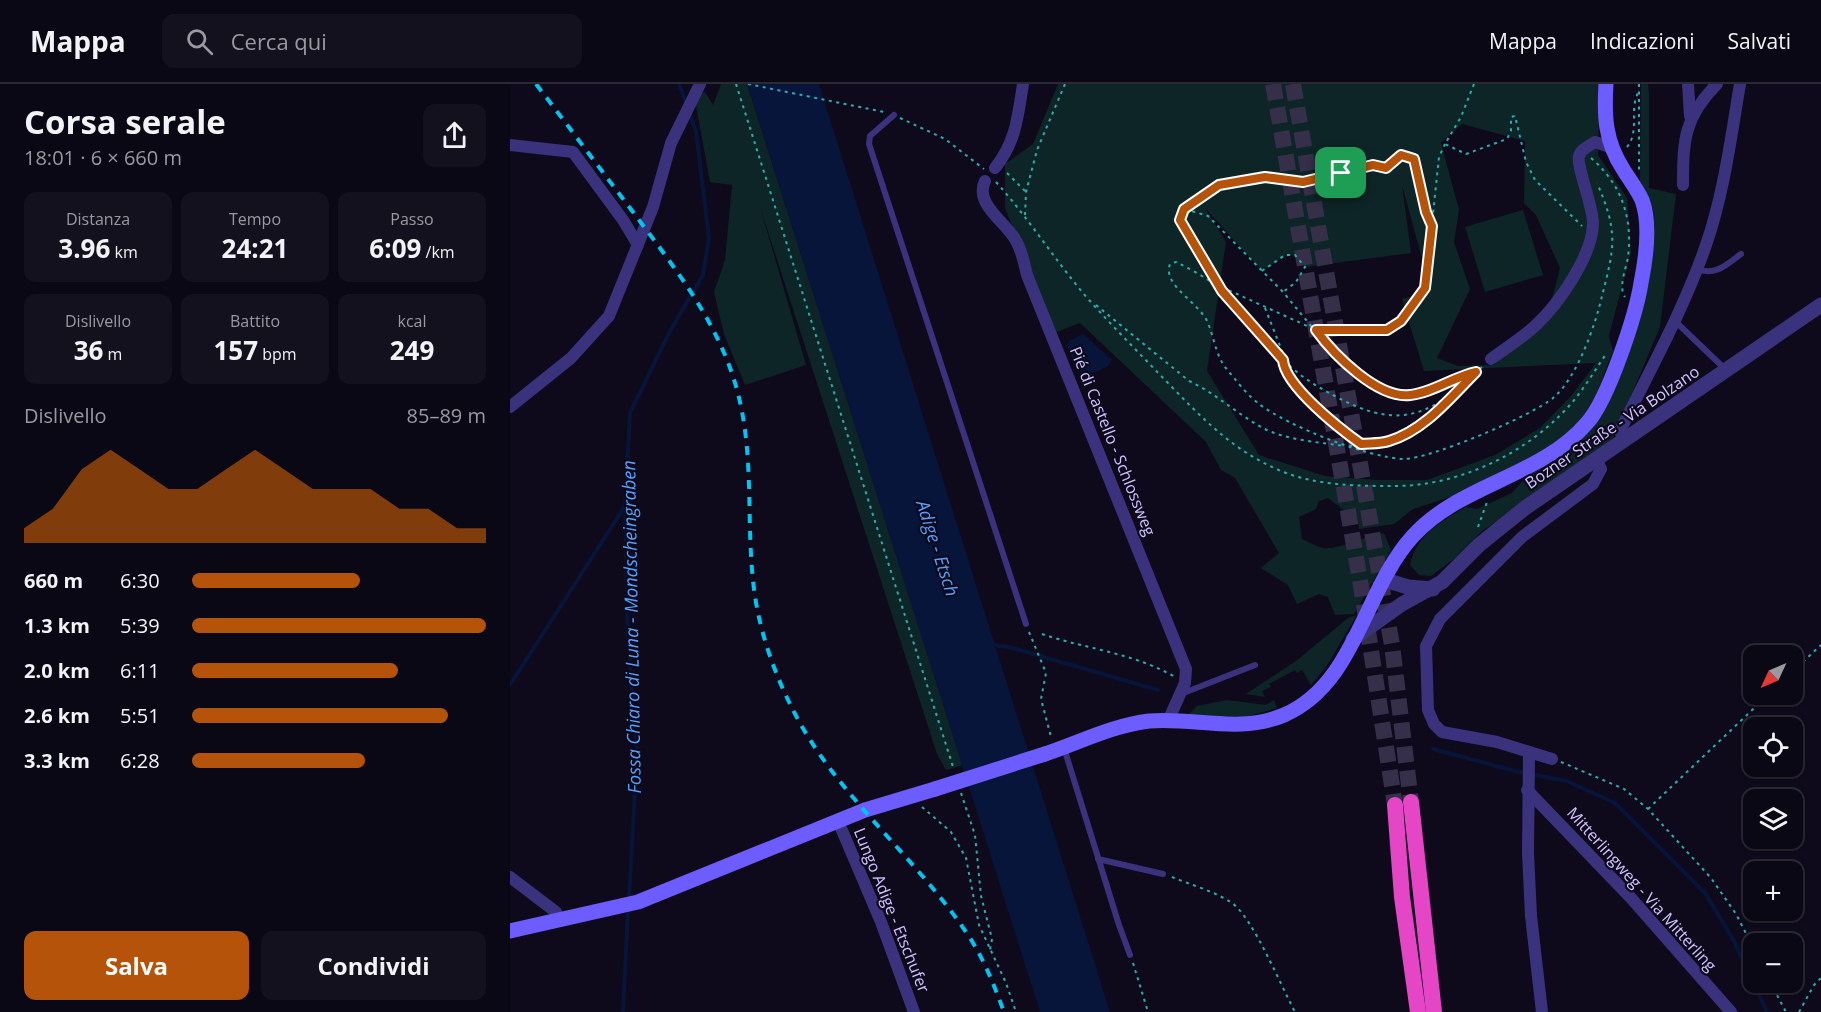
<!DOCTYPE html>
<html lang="it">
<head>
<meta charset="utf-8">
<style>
  body { margin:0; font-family:"Open Sans",sans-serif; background:#13111e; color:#f1f3f6; height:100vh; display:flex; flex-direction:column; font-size:22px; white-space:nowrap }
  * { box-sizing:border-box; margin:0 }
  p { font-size:20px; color:#999aa0 }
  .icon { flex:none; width:33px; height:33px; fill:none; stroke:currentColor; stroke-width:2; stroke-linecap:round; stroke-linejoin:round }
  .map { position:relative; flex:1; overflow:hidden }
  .details { display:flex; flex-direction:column; background:#0a0815; width:510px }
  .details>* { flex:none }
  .needle { width:39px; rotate:226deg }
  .buttons { position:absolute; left:1233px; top:561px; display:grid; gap:12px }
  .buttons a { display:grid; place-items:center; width:60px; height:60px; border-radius:12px; background:#0a0815; box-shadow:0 2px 4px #0004,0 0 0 2px #2a2934; font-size:30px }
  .pin { position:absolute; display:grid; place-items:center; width:51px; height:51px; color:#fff; margin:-26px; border-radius:12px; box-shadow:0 3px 9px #0006 }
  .round { display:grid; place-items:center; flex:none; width:63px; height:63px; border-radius:12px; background:#13111e }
  .headline { display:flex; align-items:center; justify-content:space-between; height:102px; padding:0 24px }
  h1 { font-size:33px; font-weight:700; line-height:45px }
  .figures { display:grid; grid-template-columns:repeat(3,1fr); gap:9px; height:102px; padding:6px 24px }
  .figures div { display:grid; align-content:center; border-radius:12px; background:#13111e; text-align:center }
  .figures b { font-size:26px; font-weight:700 }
  .figures small { font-size:16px; font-weight:400 }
  .figures p { font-size:16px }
  .chart { height:168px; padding:12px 24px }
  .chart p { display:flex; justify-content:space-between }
  .chart svg { width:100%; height:108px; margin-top:6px; fill:#b45309; opacity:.7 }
  .action { display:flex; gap:12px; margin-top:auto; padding:12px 24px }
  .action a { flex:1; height:69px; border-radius:12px; background:#b45309; color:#fff; font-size:24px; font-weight:700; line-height:69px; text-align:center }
  .action a+a { background:#13111e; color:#f1f3f6 }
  ul { padding:0 24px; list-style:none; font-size:20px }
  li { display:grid; grid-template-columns:96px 72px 1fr; align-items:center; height:45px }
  li i { height:15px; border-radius:8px; background:#b45309 }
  header { display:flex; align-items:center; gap:36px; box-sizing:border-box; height:84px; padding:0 30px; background:#0a0815; border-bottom:2px solid #2a2934 }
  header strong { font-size:28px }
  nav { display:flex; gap:33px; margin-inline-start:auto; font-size:21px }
  .search { width:420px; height:54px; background:#13111e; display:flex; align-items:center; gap:15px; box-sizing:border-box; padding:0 21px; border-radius:12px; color:#999aa0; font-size:22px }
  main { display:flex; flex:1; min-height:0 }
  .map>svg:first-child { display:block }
  .green { fill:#0d2526; fill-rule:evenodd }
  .water { fill:#061539 }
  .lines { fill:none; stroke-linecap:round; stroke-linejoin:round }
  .stream { stroke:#061539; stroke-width:4 }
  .trunk-tunnel { stroke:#352f49; stroke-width:16; stroke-dasharray:16 8; stroke-linecap:butt }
  .path { stroke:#27afb1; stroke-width:2; stroke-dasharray:3 4.5; stroke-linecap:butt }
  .service { stroke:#3b327d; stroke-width:6 }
  .minor { stroke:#3b327d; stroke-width:12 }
  .tertiary { stroke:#3b327d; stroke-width:15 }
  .secondary { stroke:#6d5cff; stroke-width:15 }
  .trunk { stroke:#e446c6; stroke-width:16 }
  .rail { stroke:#00c5f0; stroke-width:4; stroke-dasharray:9 8; stroke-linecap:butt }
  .secondary-bridge { stroke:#6d5cff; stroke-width:15 }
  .route-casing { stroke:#fff; stroke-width:12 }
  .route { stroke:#b45309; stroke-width:8 }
  .labels { text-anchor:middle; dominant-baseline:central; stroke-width:4.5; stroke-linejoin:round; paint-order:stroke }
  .street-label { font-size:16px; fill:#d0c5ff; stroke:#0e0a1c }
  .water-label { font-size:18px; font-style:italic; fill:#53a2ff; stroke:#0e0a1c }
</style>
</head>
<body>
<header>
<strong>Mappa</strong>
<div class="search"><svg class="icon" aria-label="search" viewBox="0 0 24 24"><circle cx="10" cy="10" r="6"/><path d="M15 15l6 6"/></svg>Cerca qui</div>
<nav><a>Mappa</a><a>Indicazioni</a><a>Salvati</a></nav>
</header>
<main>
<section class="details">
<div class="headline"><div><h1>Corsa serale</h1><p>18:01 · 6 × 660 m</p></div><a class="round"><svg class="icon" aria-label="share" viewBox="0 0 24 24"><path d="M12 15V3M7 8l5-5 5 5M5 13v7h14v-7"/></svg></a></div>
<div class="figures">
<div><p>Distanza</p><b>3.96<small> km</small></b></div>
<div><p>Tempo</p><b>24:21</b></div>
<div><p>Passo</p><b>6:09<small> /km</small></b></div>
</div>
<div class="figures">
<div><p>Dislivello</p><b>36<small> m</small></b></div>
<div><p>Battito</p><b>157<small> bpm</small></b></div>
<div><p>kcal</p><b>249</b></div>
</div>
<div class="chart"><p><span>Dislivello</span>85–89 m</p>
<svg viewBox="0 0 160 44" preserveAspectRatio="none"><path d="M0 44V38L10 30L20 14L30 6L40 14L50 22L60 22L70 14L80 6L90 14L100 22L110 22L120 22L130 30L140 30L150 38L160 38V44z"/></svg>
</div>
<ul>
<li><b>660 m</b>6:30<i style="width:57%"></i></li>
<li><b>1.3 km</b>5:39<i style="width:100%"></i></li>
<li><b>2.0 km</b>6:11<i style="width:70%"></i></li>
<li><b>2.6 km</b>5:51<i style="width:87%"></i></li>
<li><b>3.3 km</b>6:28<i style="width:59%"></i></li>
</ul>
<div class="action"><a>Salva</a><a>Condividi</a></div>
</section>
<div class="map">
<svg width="1311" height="928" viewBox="0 0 1311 928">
  <rect width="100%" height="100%" fill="#0e0a1c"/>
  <g class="green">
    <polygon points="211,0 237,0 453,681 436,686 427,670 250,123 296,281 235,301 214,250 204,208 215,176 222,101 200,98 185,16 189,10 195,8 203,21"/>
    <path d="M548 0H1090L1088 71 1117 114 1121 168 1099 252 1103 267 1087 309 1072 335 1053 358 962 406 903 425 884 440 849 445 848 437 818 414 809 417 806 425 789 433 792 455C799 458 807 463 814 464 828 466 856 452 874 449L881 466 844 530 825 531 818 513 809 510 787 520 778 501 751 484 769 469 725 394 711 386 696 358 570 239 544 249 495 124V80L523 60ZM952 40 1015 57 1014 119 1026 131 1050 184 1040 223 1025 244 984 281 948 282 927 274 960 205 944 158 949 126 931 59ZM892 101 921 207 892 215 914 287 1086 279 1061 312 1030 344 985 371 917 396H867L815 392 749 371 697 287 716 158 695 124 752 187 773 173 784 171 795 183 901 169Z"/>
    <path d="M1131 0H1138L1139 9V104L1166 110 1150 243 1104 352 1091 369 972 447 945 474 921 492 909 491 900 481C907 450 930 438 956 423L967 425 1002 409 1016 393 1055 368 1084 343 1112 286 1138 115 1130 97Z"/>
    <polygon points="1013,126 1033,191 975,208 955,143"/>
    <polygon points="847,531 816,583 801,601 792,586 787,589 785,586 759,600 761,603 752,607 755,613 736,610 786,577 838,534"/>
    <polygon points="717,616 756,621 764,616 767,624 735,633 678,631 687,622"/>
  </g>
  <g class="water">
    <polygon points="237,0 309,0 600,928 530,928"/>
    <polygon points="573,250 602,276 597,283 571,294 557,262 559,257"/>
  </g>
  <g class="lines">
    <g class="stream">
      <polyline points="169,0 176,19"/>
      <polyline points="481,561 499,563 648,606"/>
      <polyline points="0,601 115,422"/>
      <polyline points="923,665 1005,687 1057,697 1105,719 1195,809 1224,857 1257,928"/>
      <polyline points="119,816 127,667 118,557 115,422 120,329 160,247 193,191 199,154 186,47 179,29"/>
      <polyline points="113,928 118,824"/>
    </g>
    <g class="trunk-tunnel">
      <polyline points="763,0 850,496 885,721"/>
      <polyline points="783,0 882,561 901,718"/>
    </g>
    <g class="path">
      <polyline points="226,0 444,686"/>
      <polyline points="238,0 374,28"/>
      <polyline points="964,0 951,33 935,60 956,70 997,55 1001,47 1001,33 1005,32 1016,78 1025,96 1072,142"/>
      <polyline points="1129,0 1129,86"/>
      <polyline points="390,34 435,55 474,85"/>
      <path d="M1117 63C1130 47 1119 26 1128 9"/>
      <path d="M1081 74C1111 100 1123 133 1118 173 1116 185 1108 203 1115 213"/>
      <polyline points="497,89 516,108"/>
      <path d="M486 98C520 136 546 178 579 216 604 244 631 271 657 298 692 334 723 367 771 387 807 402 848 402 887 402 954 401 1023 366 1065 315 1076 301 1086 285 1096 270"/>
      <polyline points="679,121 709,101 755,93 793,98 863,81 876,84 891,71 904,75 921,141"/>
      <path d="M674 125 685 113C677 119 670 126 670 136L712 207 716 205 806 246H877L891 237 915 205 929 73 935 60"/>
      <polyline points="675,125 698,132 773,208 815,259 871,306 886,311 901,311 946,292 966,288 972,283"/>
      <polyline points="515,131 516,108 527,66 555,0"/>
      <polyline points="752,187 775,171 785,171 795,183 786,198 773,208"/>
      <path d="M586 221 679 297C705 309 726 329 751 343 774 356 808 358 834 362"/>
      <polyline points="755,224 772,267 774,282 794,311 809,327 850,360"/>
      <path d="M966 288C917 336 884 345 823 311 804 301 785 289 771 273 751 252 735 227 713 207 699 195 682 186 666 178L660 180C652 201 688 218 697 237 704 252 705 269 715 283 725 295 737 311 749 320 778 342 856 373 893 375 921 375 1021 332 1043 314 1067 294 1085 242 1092 212 1105 162 1108 147 1087 99"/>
      <path d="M839 362C852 360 865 360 877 358 903 352 922 330 941 312"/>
      <polyline points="968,443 977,418"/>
      <polyline points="519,548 536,589 531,615 541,653"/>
      <path d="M532 550C576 565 624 569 665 593"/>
      <polyline points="1282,588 1311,561"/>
      <polyline points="1051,678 1114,705 1138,725 1201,794 1226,830 1244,865"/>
      <polyline points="451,709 465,751 471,812 482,855 480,866"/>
      <polyline points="412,723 441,748 456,774 469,841 496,899 506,928"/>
      <polyline points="1138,725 1259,610"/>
      <path d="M662 793C681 801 704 807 722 819 743 834 771 902 785 928"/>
      <polyline points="623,879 638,928"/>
      <polyline points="1260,898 1276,928"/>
      <polyline points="1289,928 1304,901 1311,894"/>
    </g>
    <g class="service">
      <polyline points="384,31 360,52 359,60 516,540"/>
      <path d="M1187 185C1206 192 1216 181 1231 170"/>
      <polyline points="1165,237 1216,286"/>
      <polyline points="671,610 745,581"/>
      <polyline points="554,664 609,841 620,871"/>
      <polyline points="588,775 653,790"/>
    </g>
    <g class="minor">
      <polyline points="1178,0 1180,32"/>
      <polyline points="0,61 63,68 113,136 128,161"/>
      <path d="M485 84C506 58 508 32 513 0"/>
      <path d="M475 97C464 119 494 137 505 155 512 166 514 179 517 191L676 585 675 599 658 637"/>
      <path d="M1173 101C1173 56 1174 33 1207 0"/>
      <path d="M981 275C996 264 1012 254 1025 242 1048 221 1083 171 1083 139 1083 122 1066 81 1069 72 1071 65 1079 62 1085 58L1100 63"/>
      <polyline points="0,323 61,274 99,232 143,123 161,59 190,0"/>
      <path d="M1114 357 1110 347C1140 286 1174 225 1196 161 1214 109 1221 53 1230 0"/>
      <polyline points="1019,669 1018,769 1021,832 1032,928"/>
      <polyline points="1042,675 987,658 932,648 924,640 918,626 916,562 930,535 1012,453 1083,400 1091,385 1086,375"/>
      <polyline points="1017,706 1121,814 1221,928"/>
      <polyline points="328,737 371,838 404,928"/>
      <polyline points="0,793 46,828 49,836"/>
    </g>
    <g class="tertiary">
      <polyline points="875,496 898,503 923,505"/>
      <polyline points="843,555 892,520 932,498 969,461 1015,424 1311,221"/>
    </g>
    <g class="secondary">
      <path d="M535 670C568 659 604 641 639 637 685 633 729 650 774 631 846 600 854 505 903 452 950 400 1031 393 1077 339 1098 316 1126 231 1131 199 1136 174 1141 140 1132 116 1127 105 1119 95 1113 85 1095 57 1094 32 1096 0"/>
      <polyline points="0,847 128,818 355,726 425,705"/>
    </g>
    <g class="trunk">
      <polyline points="901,718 924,928"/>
      <polyline points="885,721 892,813 908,928"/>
    </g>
    <path class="rail" d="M26 0C59 43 91 86 123 128 167 187 214 245 230 318 244 380 236 443 244 505 249 545 263 586 281 622 324 710 404 770 458 851 474 875 484 901 494 928"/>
    <polyline class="secondary-bridge" points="425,705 535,670"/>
  </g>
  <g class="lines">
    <defs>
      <path id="route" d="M891 71 904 75 916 128 922 142 915 204 891 237 877 246H806C824 271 868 315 900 311 922 309 943 293 966 288 941 313 914 347 879 357 870 360 860 359 851 360 830 345 775 302 773 276L712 207 670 136 674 125 709 101 755 93 793 98 863 81 876 84Z"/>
    </defs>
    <use href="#route" class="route-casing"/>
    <use href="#route" class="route"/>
  </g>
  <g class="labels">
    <g class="street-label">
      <text transform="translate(1102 343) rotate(-34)">Bozner Straße - Via Bolzano</text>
      <text transform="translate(603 357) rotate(68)">Pié di Castello - Schlossweg</text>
      <text transform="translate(1132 805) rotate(48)">Mitterlingweg - Via Mitterling</text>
      <text transform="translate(382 826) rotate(68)">Lungo Adige - Etschufer</text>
    </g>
    <g class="water-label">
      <text transform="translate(428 464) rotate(72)">Adige - Etsch</text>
      <text transform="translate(121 543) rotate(-91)">Fossa Chiaro di Luna - Mondscheingraben</text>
    </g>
  </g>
</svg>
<div class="buttons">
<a><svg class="needle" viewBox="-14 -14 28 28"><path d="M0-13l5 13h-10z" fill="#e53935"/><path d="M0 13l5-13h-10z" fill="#999aa0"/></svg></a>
<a><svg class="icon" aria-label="locate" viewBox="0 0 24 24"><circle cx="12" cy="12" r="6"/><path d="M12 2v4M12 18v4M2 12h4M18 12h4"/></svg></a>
<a><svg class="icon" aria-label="layers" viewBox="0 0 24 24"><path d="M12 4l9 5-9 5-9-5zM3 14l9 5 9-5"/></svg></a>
<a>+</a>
<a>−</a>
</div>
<div class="pin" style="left:831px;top:89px;background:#1e9e55"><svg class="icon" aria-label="arrive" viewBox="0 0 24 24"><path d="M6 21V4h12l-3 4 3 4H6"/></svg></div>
</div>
</main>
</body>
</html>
